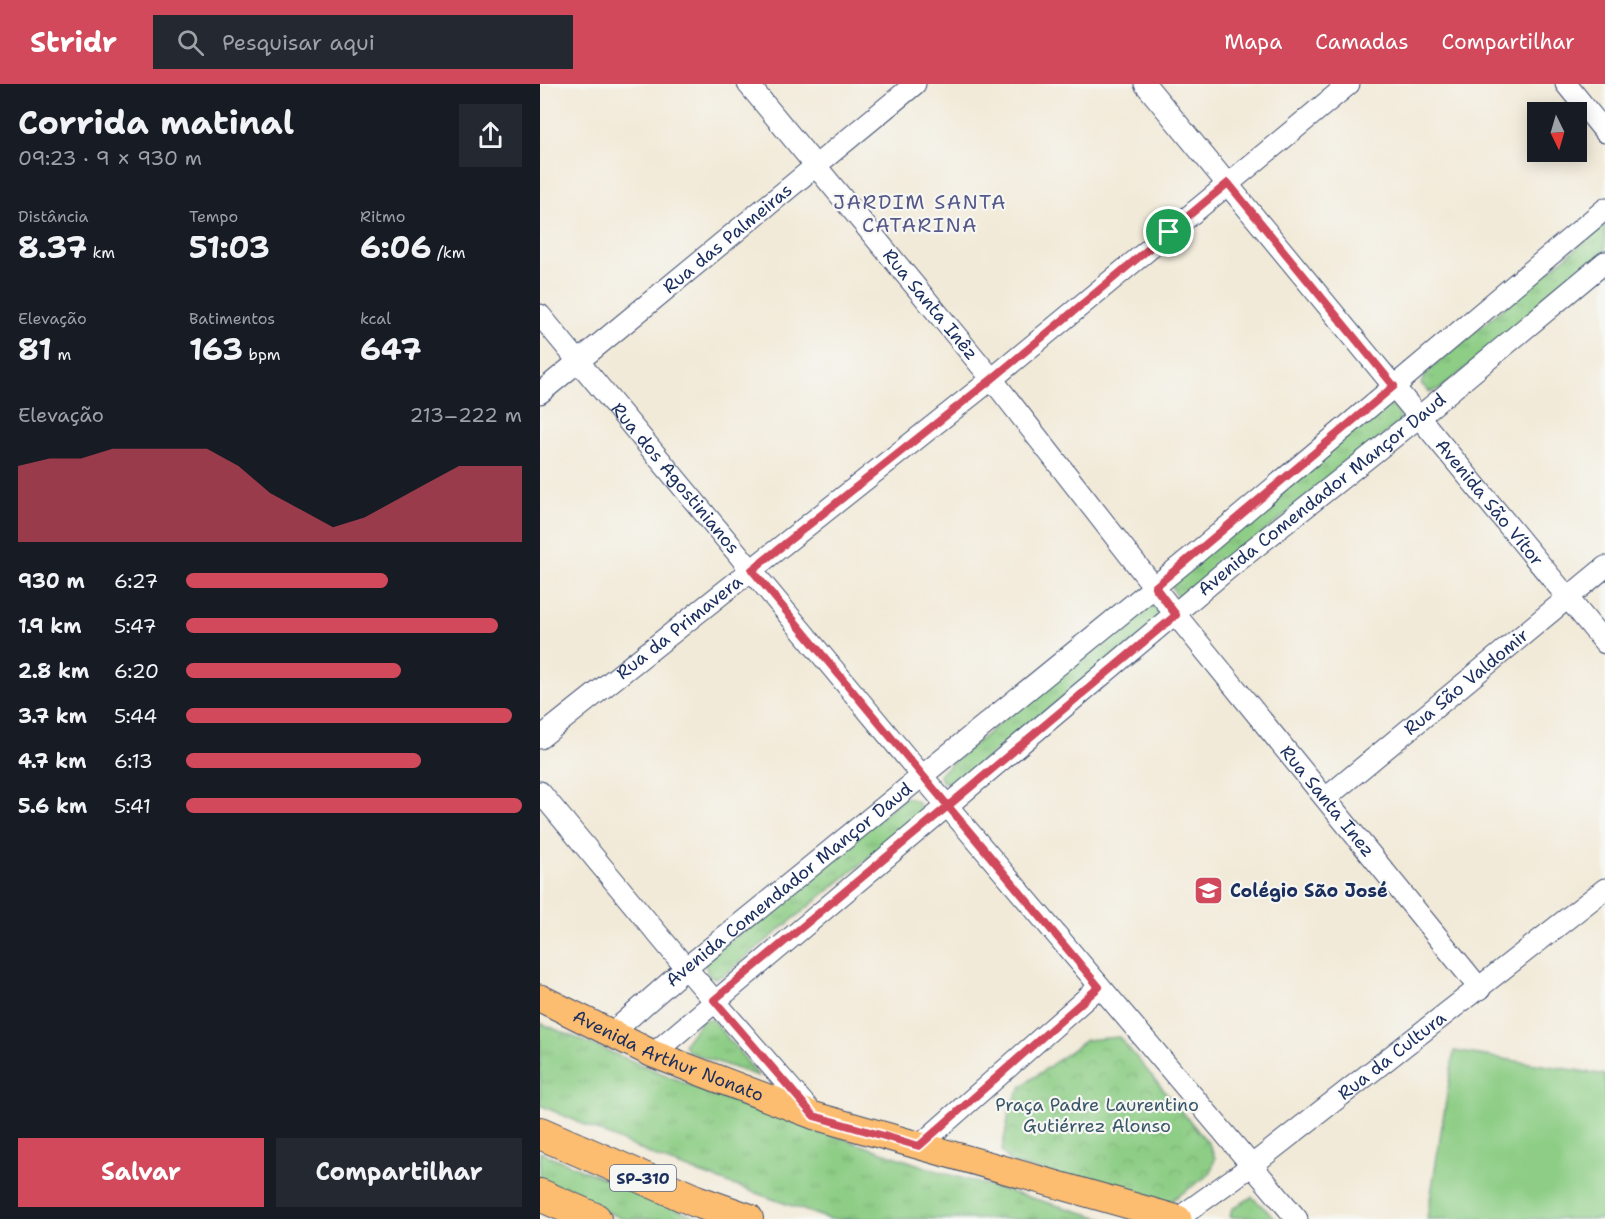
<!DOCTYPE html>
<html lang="pt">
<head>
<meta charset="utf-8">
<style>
  body { margin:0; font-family:"Shantell Sans",sans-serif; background:#242831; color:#f1f3f6; height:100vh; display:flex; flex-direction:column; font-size:22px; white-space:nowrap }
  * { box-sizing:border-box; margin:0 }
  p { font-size:20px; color:#9ea1a6 }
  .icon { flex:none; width:33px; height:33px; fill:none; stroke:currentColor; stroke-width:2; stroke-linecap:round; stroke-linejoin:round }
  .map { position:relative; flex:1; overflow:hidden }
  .drawer { display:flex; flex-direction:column; background:#171b24; width:540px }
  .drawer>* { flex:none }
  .needle { width:39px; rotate:175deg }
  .fabs { position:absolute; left:987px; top:18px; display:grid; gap:12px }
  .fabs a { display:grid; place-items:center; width:60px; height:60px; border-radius:0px; background:#171b24; box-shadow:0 3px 15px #0003; font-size:30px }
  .pin { position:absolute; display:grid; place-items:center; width:51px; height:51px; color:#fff; margin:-26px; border:3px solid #fff; border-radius:50%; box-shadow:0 2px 6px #0007 }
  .round { display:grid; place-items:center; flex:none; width:63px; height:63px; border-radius:0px; background:#242831 }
  .head { display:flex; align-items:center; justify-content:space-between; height:102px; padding:0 18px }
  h1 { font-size:33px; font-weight:700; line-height:45px }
  .stats { display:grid; grid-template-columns:repeat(3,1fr); gap:9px; height:102px; padding:6px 18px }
  .stats div { display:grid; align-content:center }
  .stats b { font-size:30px; font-weight:700 }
  .stats small { font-size:16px; font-weight:400 }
  .stats p { font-size:16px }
  .chart { height:168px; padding:12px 18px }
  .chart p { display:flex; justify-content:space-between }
  .chart svg { width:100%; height:108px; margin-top:6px; fill:#d1495b; opacity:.7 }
  .primary-button { display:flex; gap:12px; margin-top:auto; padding:12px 18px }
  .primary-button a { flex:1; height:69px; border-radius:0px; background:#d1495b; color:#fff; font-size:24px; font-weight:700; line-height:69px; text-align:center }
  .primary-button a+a { background:#242831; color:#f1f3f6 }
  ul { padding:0 18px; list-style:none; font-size:20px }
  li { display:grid; grid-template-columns:96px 72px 1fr; align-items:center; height:45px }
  li i { height:15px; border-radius:8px; background:#d1495b }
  header { display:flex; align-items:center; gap:36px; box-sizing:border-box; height:84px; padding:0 30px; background:#d1495b; color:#fff }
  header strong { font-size:28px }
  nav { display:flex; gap:33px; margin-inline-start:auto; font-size:21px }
  .search { width:420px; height:54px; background:#242831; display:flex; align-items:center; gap:15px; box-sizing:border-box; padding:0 21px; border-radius:0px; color:#9ea1a6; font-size:22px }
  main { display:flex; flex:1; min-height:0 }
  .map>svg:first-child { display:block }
  .grass { fill:url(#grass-tufts); stroke:#547e72; stroke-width:1.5 }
  .park { fill:url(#park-crowns); stroke:#547e72; stroke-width:1.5 }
  .pitch { fill:#8dcd85; stroke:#547e72; stroke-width:1.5 }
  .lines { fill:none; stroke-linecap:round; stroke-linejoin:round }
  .minor-casing { stroke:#3b4b70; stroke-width:23 }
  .major-casing { stroke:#3b4b70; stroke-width:29 }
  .highway-casing { stroke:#3b4b70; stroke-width:34 }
  .minor { stroke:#fff; stroke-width:21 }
  .major { stroke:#fcbd6f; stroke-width:27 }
  .highway { stroke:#fcbd6f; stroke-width:32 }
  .route-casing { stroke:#fff; stroke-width:12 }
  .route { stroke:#d1495b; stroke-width:8 }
  .labels { text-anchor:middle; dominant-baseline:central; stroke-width:4.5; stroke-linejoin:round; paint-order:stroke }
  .shield { fill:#f6f6f2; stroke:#5d6b8a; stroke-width:1.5 }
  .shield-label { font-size:16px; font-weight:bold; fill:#1b2f5e }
  .street-label { font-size:18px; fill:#1b2f5e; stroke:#f6f6f2 }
  .poi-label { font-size:18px; font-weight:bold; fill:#1b2f5e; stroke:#f6f6f2; text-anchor:start }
  .park-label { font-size:18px; fill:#385668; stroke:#f6f6f2 }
  .neighbourhood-label { font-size:20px; letter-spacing:1.5px; fill:#555888; stroke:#f6f6f2 }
</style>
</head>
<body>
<header>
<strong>Stridr</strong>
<div class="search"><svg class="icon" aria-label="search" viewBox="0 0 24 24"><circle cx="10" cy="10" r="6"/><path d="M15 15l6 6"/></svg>Pesquisar aqui</div>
<nav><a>Mapa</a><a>Camadas</a><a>Compartilhar</a></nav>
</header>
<main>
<section class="drawer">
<div class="head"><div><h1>Corrida matinal</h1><p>09:23 · 9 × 930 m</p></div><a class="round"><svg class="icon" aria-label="share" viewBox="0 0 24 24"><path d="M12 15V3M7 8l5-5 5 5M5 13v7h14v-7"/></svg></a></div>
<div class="stats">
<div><p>Distância</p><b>8.37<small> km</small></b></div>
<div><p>Tempo</p><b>51:03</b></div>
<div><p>Ritmo</p><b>6:06<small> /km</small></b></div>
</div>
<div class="stats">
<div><p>Elevação</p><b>81<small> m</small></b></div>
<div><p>Batimentos</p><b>163<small> bpm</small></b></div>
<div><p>kcal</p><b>647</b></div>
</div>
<div class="chart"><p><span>Elevação</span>213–222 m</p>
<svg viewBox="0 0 160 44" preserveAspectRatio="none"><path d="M0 44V13L10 10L20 10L30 6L40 6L50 6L60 6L70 13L80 24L90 31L100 38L110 34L120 27L130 20L140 13L150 13L160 13V44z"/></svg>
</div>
<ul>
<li><b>930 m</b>6:27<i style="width:60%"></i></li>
<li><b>1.9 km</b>5:47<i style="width:93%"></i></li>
<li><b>2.8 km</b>6:20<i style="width:64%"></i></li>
<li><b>3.7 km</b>5:44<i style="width:97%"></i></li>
<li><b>4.7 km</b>6:13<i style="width:70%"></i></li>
<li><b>5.6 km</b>5:41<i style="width:100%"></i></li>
</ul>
<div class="primary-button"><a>Salvar</a><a>Compartilhar</a></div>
</section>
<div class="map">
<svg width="1065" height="1135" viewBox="0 0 1065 1135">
  <defs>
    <pattern id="grass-tufts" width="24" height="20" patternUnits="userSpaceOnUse" patternTransform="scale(1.5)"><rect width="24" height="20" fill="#8dcd85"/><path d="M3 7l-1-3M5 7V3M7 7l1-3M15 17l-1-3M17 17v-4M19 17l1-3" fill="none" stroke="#79b075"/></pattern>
    <pattern id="park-crowns" width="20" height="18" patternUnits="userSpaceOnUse" patternTransform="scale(1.5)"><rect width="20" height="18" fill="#8dcd85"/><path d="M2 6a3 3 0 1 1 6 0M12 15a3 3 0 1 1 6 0" fill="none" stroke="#79b075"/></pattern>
  </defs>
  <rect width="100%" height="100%" fill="#f6f6f2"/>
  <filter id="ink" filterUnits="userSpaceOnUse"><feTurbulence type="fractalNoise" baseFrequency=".0167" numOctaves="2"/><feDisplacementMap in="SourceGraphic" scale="12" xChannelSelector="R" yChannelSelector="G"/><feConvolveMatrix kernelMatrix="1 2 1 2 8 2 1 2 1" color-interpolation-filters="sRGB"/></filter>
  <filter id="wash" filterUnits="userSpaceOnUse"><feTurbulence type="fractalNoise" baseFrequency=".008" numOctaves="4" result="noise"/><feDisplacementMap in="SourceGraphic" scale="24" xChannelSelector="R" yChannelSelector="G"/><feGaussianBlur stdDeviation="1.35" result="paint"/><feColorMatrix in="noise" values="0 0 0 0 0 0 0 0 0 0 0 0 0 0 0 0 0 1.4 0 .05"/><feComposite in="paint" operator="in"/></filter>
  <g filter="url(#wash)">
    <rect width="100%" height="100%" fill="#f2ead8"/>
    <g class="grass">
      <polygon points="1065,141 1065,171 900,305 890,308 881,300 885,291 901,275"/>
      <path d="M846 320C857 323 860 326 860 338L645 512 636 511 632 503 633 493Z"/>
      <polygon points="604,519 617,523 621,529 620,537 416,698 409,701 402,697 399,690"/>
      <path d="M365 713C378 716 381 719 380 732L184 891 175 894 169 892 164 878Z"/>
      <polygon points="172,935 215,987 218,992 148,968 144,960 162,936"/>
      <polygon points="0,939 167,1008 400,1088 565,1135 289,1135 126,1077 0,1021"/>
      <polygon points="0,1068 161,1135 83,1135 0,1099"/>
      <polygon points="712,1113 736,1135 690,1133 692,1125"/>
    </g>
    <polygon class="park" points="579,953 669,1060 675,1074 671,1089 627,1120 470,1079 462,1067 470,1024 482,1002 546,956"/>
    <polygon class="pitch" points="914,967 1065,991 1065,1135 887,1135"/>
  </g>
  <g filter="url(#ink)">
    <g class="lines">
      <defs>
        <g id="minor">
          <path id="s1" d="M208 0 452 295 636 531 940 905"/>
          <path id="s2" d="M605 0 1065 559"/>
          <polyline points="1026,0 1065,48"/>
          <path id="s3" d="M0 231 382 692 757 1135"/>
          <path id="s4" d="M0 309 375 0"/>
          <path id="s5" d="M0 654 452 295 809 0"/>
          <polyline points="0,708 146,884 273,1030"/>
          <path id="s6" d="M786 714 1065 483"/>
          <path id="s7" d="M72 949 146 884 656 469 1065 125"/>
          <path id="s8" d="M113 970 689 484 879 333 1065 178"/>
          <polyline points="379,1062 559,903"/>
          <path id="s9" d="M637 1135 711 1082 1065 805"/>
        </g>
        <g id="major">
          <path id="s10" d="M0 914 113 970 275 1032 638 1135"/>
        </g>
        <g id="highway">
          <polyline points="0,1049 156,1117 207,1135"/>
          <polyline points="0,1111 55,1135"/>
        </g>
      </defs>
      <use href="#minor" class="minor-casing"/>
      <use href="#major" class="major-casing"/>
      <use href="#highway" class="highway-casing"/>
      <use href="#minor" class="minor"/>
      <use href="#major" class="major"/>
      <use href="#highway" class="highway"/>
    </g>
  </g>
  <g class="lines" filter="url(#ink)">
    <defs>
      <polyline id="route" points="629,148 452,295 212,486 408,722 174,916 274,1032 379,1062 559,903 408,722 636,531 615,503 854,302 688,99 629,148"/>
    </defs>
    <use href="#route" class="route-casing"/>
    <use href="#route" class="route"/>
  </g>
  <defs>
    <symbol id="school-square" viewBox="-11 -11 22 22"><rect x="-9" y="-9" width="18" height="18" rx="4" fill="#d1495b" stroke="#f6f6f2"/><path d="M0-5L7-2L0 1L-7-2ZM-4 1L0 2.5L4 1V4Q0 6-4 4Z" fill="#fff"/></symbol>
  </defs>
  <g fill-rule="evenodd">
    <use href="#school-square" x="652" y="790" width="33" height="33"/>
  </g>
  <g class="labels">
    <rect class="shield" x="70" y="1081" width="66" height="26" rx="4.5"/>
    <g class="shield-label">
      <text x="103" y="1094">SP-310</text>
    </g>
    <g class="street-label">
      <text stroke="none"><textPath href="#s4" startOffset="243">Rua das Palmeiras</textPath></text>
      <text stroke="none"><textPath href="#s1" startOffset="286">Rua Santa Inêz</textPath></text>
      <text stroke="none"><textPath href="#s3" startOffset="212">Rua dos Agostinianos</textPath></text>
      <text stroke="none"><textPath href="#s8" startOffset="872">Avenida Comendador Mançor Daud</textPath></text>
      <text stroke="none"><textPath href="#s2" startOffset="542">Avenida São Vítor</textPath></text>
      <text stroke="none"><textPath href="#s5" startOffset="178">Rua da Primavera</textPath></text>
      <text stroke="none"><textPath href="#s6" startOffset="182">Rua São Valdomir</textPath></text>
      <text stroke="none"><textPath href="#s1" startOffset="922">Rua Santa Inez</textPath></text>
      <text stroke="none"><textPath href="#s7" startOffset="231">Avenida Comendador Mançor Daud</textPath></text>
      <text stroke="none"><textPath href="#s10" startOffset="141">Avenida Arthur Nonato</textPath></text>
      <text stroke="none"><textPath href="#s9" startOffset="270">Rua da Cultura</textPath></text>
    </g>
    <g class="poi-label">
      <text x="690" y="807">Colégio São José</text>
    </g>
    <g class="park-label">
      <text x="557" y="1021">Praça Padre Laurentino<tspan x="557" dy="21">Gutiérrez Alonso</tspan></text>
    </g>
    <g class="neighbourhood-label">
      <text x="380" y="118">JARDIM SANTA<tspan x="380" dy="23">CATARINA</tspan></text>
    </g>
  </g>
</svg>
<div class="fabs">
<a><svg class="needle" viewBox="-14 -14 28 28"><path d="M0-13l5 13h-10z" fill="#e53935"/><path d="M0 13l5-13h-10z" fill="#9ea1a6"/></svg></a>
</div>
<div class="pin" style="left:629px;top:148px;background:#1e9e55"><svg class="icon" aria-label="arrive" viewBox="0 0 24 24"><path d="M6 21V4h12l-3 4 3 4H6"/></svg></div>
</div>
</main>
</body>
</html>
